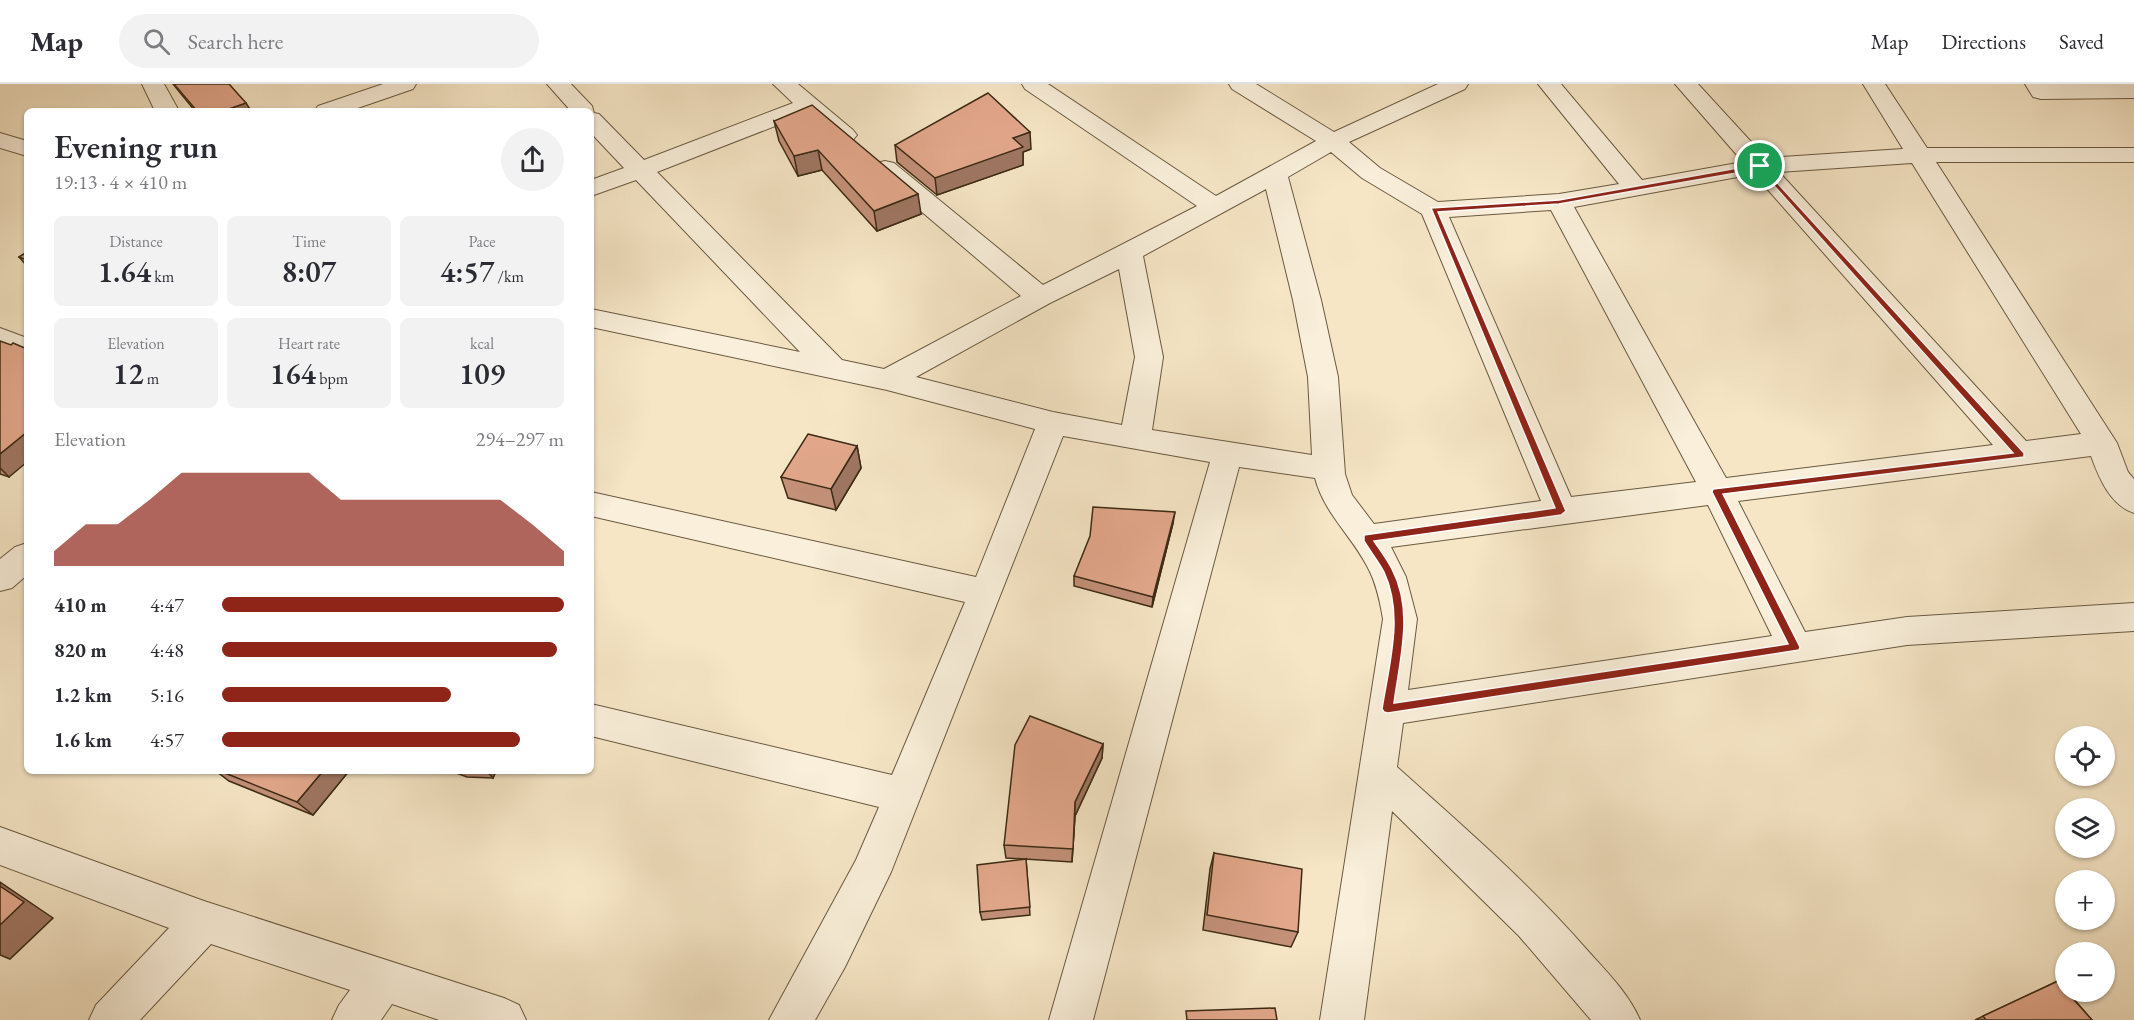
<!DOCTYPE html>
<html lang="en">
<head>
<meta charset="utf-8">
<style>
  body { margin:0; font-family:"EB Garamond",serif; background:#f2f2f3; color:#2b2b33; height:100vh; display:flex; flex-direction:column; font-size:22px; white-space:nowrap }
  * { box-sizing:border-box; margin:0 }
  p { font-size:20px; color:#7c7c81 }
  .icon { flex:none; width:33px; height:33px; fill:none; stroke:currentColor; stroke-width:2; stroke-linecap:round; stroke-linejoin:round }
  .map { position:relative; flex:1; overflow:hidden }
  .details { position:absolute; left:24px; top:24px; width:570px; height:666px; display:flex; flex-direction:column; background:#fff; border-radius:9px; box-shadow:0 2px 4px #0004 }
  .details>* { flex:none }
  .tools { position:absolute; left:2055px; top:642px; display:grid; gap:12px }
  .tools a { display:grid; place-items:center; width:60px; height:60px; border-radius:50%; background:#fff; box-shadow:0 2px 4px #0004; font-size:30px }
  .pin { position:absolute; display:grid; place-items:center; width:51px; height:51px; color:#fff; margin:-26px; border:3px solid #fff; border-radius:50%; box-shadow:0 2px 6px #0007 }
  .round { display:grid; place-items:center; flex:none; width:63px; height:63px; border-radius:32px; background:#f2f2f3 }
  .head { display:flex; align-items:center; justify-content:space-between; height:102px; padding:0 30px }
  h1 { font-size:33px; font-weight:600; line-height:45px }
  .figures { display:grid; grid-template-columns:repeat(3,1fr); gap:9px; height:102px; padding:6px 30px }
  .figures div { display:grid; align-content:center; border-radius:9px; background:#f2f2f3; text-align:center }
  .figures b { font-size:30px; font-weight:600 }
  .figures small { font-size:16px; font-weight:400 }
  .figures p { font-size:16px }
  .chart { height:168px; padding:12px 30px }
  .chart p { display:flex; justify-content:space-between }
  .chart svg { width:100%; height:108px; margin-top:6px; fill:#8f2418; opacity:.7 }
  ul { padding:0 30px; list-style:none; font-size:20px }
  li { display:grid; grid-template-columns:96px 72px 1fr; align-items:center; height:45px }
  li i { height:15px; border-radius:8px; background:#8f2418 }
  header { display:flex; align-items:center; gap:36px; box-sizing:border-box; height:84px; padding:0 30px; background:#fff; border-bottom:2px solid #e1e1e2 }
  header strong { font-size:28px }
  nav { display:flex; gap:33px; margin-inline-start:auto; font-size:21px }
  .search { width:420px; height:54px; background:#f2f2f3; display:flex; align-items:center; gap:15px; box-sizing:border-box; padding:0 21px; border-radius:33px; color:#7c7c81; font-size:22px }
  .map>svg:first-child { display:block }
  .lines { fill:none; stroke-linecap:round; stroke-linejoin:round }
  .minor-casing { stroke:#6a5a41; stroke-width:2 }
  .minor { fill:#f9efda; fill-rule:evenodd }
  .wall { fill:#c39078; stroke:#3c2b15; stroke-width:1.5 }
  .shaded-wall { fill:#9f7662; stroke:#3c2b15; stroke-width:1.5 }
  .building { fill:#e3a88c; stroke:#3c2b15; stroke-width:1.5 }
  .route { fill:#8f2418; stroke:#fff; stroke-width:1.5; fill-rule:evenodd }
</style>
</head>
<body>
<header>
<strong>Map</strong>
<div class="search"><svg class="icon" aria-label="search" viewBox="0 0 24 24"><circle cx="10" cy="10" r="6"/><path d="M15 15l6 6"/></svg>Search here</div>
<nav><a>Map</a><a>Directions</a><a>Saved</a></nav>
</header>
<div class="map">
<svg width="2134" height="936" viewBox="0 0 2134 936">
  <rect width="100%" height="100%" fill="#f6e6c6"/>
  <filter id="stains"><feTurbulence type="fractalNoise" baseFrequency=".00333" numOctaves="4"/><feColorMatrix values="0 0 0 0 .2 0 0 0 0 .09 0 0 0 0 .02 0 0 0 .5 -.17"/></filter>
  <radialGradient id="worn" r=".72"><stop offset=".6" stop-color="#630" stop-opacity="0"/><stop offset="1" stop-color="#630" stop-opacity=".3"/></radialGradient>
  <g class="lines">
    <defs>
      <g id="minor">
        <polygon points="142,0 164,0 179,27 155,27"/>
        <polygon points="383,0 416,0 413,5 349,27 314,27 318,22"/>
        <path d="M547 0H571L592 22 594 29 599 30 644 76 793 19 773 0H798L853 46 857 51 853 56C834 61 820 42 806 30L657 88 842 276 884 285 1021 212 876 89 873 84 876 79 885 77 894 79 1043 201 1197 122 1025 5 1022 0H1048L1216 112 1316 57 1232 5 1229 0H1256L1334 48 1438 0H1468L1465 5 1349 58 1380 84 1438 118 1559 110 1619 100 1538 0H1561L1642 96 1743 78 1675 0H1698L1766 74 1903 65 1863 0H1885L1927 64H2134V78H1936L2117 359 2128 388 2134 395V429C2110 421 2099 394 2091 372L1738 417 1805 548 1907 533 2134 519V547L1907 561 1403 639 1397 683C1463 742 1530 800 1588 867 1607 888 1629 910 1640 936H1591L1519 852 1392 727 1364 936H1320L1383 535C1380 517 1376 498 1367 482 1351 451 1324 429 1315 394L1239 383 1093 936H1049L1210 378 1063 352 891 788 845 883 815 936H769L856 776 879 723 591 652V620L892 691 965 518 591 432V408L976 493 1035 345 887 306 591 243V225L800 268 636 96 591 112V96L624 84 591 49V27H571ZM1331 68 1362 94 1422 130 1541 417 1374 440 1352 411 1345 390 1338 293 1321 216 1288 93ZM1912 79 2081 350 2026 357 1779 88ZM1754 90 1993 361 1726 394 1574 123ZM1266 105 1293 216 1308 293 1312 371 1152 346 1163 273 1143 172ZM1551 126 1696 398 1571 413 1449 133ZM1119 185 1135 273 1122 341 1053 328 916 293 1050 219ZM1708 421 1772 552 1408 606 1417 535 1406 493 1391 463Z"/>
        <polygon points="2025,0 2134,0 2134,14 2041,15 2033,13"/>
        <polygon points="0,49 27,57 27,72 0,64"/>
        <polygon points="0,244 27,254 27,275 0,265"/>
        <polygon points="27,459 27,491 12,504 0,507 0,475 15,463"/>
        <polygon points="0,743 204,817 504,914 519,921 526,936 439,936 392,920 381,936 332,936 339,921 350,906 211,860 140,936 89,936 96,921 169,844 0,781"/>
      </g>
    </defs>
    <use href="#minor" class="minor-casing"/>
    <use href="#minor" class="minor"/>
  </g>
  <g class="wall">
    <polygon points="173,0 229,0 251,27 195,27"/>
    <polygon points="774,37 921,130 877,147 822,86 798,92 779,57"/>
    <polygon points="895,61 1031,65 1023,68 1023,81 937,111 897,78"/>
    <polygon points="27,168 27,182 19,173"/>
    <polygon points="0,257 9,393 0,390"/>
    <polygon points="857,362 861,384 836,426 788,414 781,393"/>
    <polygon points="1173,439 1152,523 1074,502 1074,492"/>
    <polygon points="1103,660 1102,674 1075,732 1072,778 1006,774 1004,761"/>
    <polygon points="216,687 349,687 313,731 229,697"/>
    <polygon points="451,687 496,687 493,694 467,693"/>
    <polygon points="1214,769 1298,848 1291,863 1203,846 1210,785"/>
    <polygon points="1026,775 1030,831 982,836 980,828"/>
    <polygon points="2058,897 2092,936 1975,936"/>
  </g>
  <g class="shaded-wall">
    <polygon points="246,19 251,27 223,27"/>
    <polygon points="1030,48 1031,65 1023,68 1023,81 937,111 935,94 1013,54"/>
    <polygon points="818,66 822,86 798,92 794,72"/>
    <polygon points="918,110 921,130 877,147 874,127"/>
    <polygon points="27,348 27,378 9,393 0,384 0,370"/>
    <polygon points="857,362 861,384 836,426 831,405"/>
    <polygon points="1175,428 1173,439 1152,523 1153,513"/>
    <polygon points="1103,660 1102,674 1075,732 1072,778 1075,718"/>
    <polygon points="323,687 349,687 313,731 297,718"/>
    <polygon points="487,687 496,687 493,694"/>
    <polygon points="0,798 53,834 10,875 0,871"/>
  </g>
  <g class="building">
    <polygon points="174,0 229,0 246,19 223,27 197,27"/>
    <polygon points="988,9 1030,48 1013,54 1023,63 935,94 895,61"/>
    <polygon points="812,21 918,110 874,127 818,66 794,72 774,37"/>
    <polygon points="27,168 27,176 19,173"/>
    <polygon points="0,257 11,261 13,259 27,265 27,348 0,370"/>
    <polygon points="808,350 857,362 831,405 781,393"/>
    <polygon points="1093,423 1175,428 1153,513 1074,492 1090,452"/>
    <polygon points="1030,632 1103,660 1075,718 1073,765 1004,761 1015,661"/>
    <polygon points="220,687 323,687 297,718"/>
    <polygon points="1214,769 1302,785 1298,848 1207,831"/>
    <polygon points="1026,775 1030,823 980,828 977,781"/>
    <polygon points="0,802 24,818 0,841"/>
    <polygon points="2058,897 2066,905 2066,908 2067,908 2092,936 1986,936 1983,932"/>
    <polygon points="1275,924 1277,936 1187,936 1186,927"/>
  </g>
  <path class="route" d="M1760 80 2024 369V373L1723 410 1800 563 1799 566 1388 629 1384 628 1382 625C1389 580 1404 531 1384 488 1378 477 1370 467 1364 457V451L1555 424 1431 124 1559 116ZM1759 85 2013 369 1713 405 1712 408 1788 560 1394 619C1400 574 1414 527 1392 485 1387 475 1380 466 1374 457L1561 431 1566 427 1438 128 1559 120Z"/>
  <rect width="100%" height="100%" filter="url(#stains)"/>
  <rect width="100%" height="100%" fill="url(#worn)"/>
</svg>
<div class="tools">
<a><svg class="icon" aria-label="locate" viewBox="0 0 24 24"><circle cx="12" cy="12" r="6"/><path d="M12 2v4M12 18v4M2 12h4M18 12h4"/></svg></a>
<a><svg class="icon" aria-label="layers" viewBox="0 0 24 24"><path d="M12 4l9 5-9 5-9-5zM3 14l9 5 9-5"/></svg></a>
<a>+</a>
<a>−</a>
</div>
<div class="pin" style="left:1760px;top:82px;background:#1e9e55"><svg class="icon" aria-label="arrive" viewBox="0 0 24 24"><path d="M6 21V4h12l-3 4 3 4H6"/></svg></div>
<section class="details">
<div class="head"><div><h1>Evening run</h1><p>19:13 · 4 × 410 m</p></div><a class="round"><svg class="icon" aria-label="share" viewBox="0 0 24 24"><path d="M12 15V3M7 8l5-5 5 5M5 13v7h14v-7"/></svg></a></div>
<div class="figures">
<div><p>Distance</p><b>1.64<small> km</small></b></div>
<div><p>Time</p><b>8:07</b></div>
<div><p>Pace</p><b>4:57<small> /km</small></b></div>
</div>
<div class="figures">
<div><p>Elevation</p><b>12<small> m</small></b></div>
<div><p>Heart rate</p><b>164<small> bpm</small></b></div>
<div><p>kcal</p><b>109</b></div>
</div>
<div class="chart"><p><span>Elevation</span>294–297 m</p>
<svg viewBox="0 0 160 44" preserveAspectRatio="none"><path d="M0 44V38L10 27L20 27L30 17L40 6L50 6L60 6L70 6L80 6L90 17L100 17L110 17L120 17L130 17L140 17L150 27L160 38V44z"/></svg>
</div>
<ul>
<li><b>410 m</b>4:47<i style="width:100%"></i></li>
<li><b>820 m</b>4:48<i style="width:98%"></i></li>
<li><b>1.2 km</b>5:16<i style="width:67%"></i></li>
<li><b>1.6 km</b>4:57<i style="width:87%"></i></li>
</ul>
</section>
</div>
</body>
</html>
